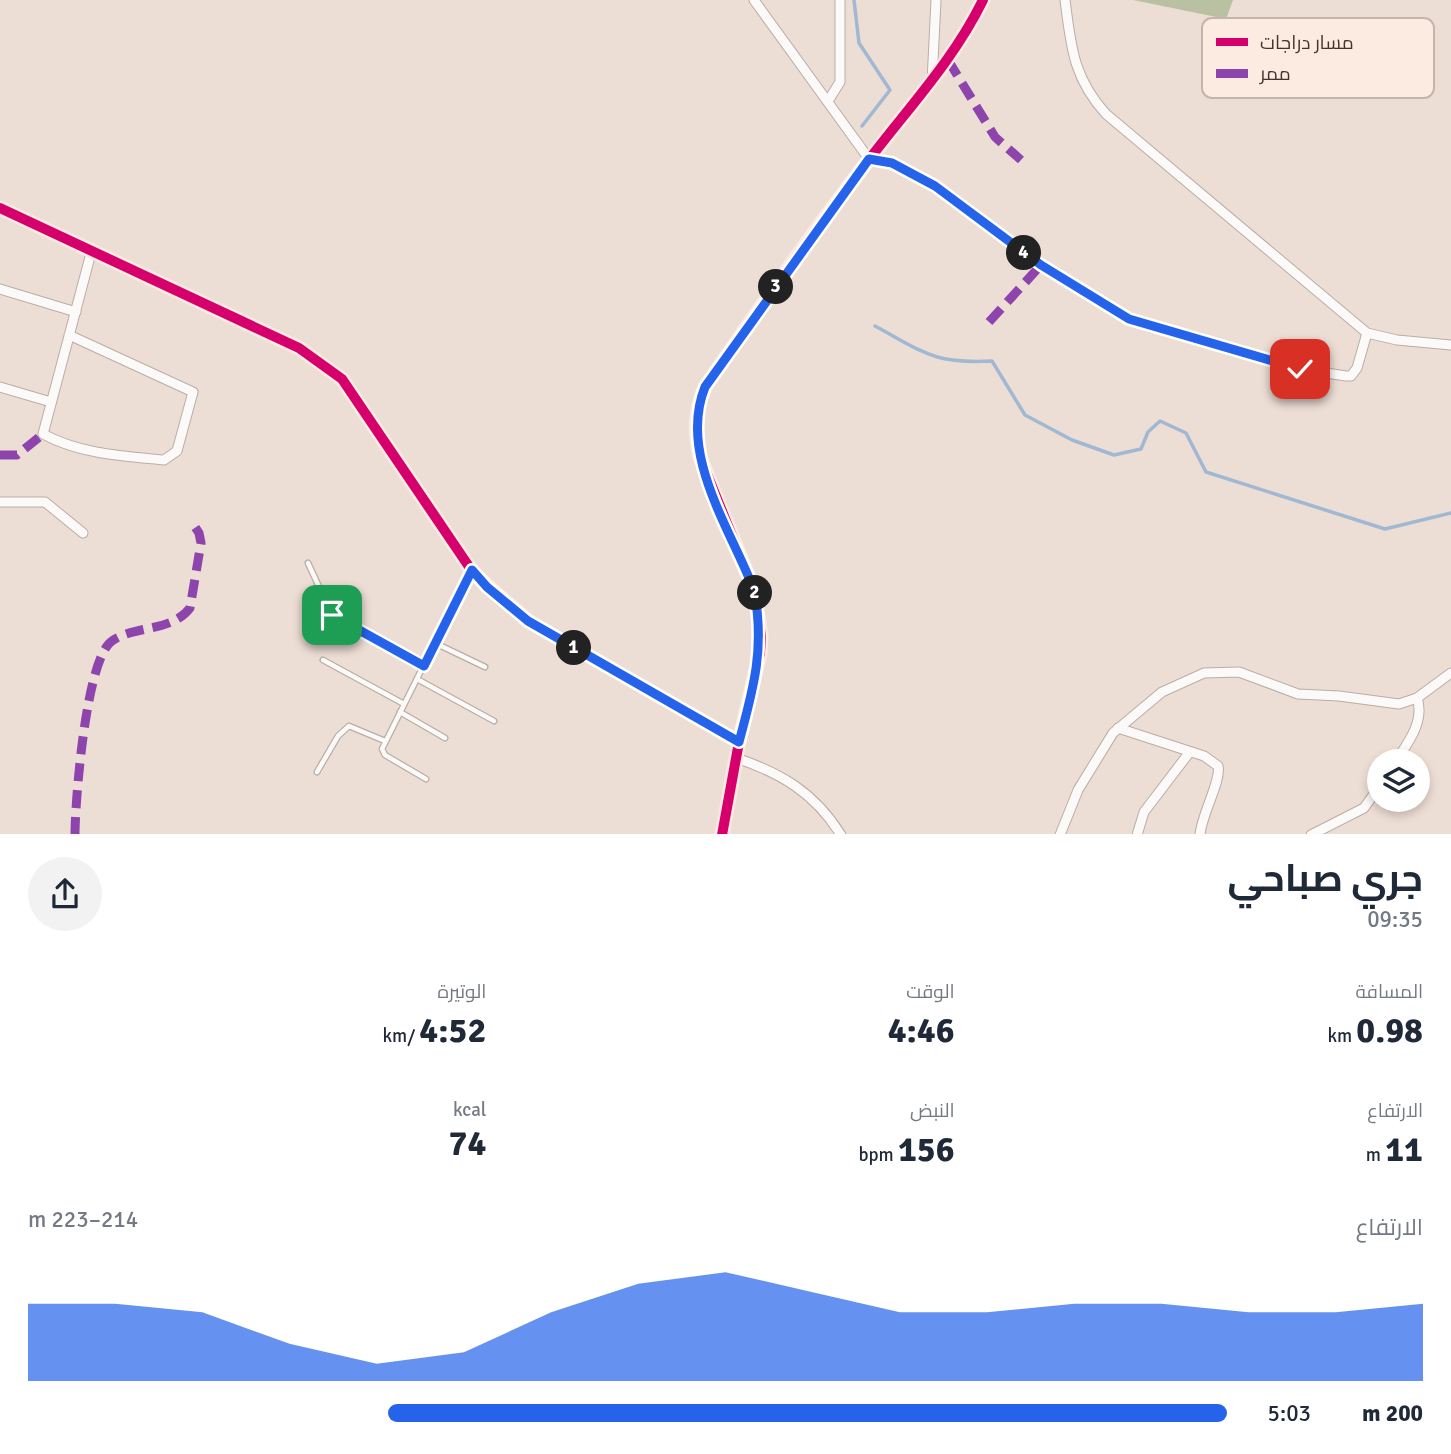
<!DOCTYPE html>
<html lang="ar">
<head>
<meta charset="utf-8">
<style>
  body { margin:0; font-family:Signika,Cairo,sans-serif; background:#f2f2f3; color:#1f2937; direction:rtl; height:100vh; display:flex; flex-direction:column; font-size:26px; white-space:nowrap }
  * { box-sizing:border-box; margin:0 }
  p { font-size:23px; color:#747a83 }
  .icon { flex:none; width:38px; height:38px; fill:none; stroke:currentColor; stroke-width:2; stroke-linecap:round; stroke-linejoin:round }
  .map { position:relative; height:834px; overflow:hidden; direction:ltr }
  .drawer { display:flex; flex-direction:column; background:#fff; flex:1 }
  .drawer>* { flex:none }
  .tools { position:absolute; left:1367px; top:749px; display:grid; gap:14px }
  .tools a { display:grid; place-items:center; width:63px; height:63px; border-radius:50%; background:#fff; box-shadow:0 4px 10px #0003; font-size:35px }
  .pin { position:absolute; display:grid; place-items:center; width:60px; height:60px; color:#fff; margin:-30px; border-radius:14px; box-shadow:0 4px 10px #0006 }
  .km { position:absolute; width:35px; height:35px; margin:-18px; border-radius:50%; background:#222; color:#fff; font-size:19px; line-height:35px; text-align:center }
  .round { display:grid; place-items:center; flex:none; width:74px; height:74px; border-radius:37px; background:#f2f2f3 }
  .summary { display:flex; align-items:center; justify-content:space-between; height:119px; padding:0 28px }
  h1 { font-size:38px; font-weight:700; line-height:52px }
  .stats { display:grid; grid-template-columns:repeat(3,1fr); gap:10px; height:119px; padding:7px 28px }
  .stats div { display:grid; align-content:center }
  .stats b { font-size:35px; font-weight:700 }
  .stats small { font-size:19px; font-weight:400 }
  .stats p { font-size:19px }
  .chart { height:196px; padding:14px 28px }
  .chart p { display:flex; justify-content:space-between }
  .chart svg { width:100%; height:126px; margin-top:7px; fill:#2563eb; opacity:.7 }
  ul { padding:0 28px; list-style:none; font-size:23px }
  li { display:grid; grid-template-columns:112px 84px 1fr; align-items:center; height:52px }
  li i { height:18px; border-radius:9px; background:#2563eb }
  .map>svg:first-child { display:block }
  .forest { fill:#b9c1a2 }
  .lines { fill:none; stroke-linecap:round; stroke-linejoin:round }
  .stream { stroke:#a1b8d3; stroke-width:3.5 }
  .lane-casing { stroke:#b9ada6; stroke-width:7 }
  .street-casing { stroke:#b9ada6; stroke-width:11 }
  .lane { stroke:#fcfaf9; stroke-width:4.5 }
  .street { stroke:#fcfaf9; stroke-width:9 }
  .quiet { stroke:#8e44ad; stroke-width:9; stroke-dasharray:18 9; stroke-linecap:butt }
  .cycleway-casing { stroke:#fcebe1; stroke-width:15 }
  .cycleway { stroke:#d6006c; stroke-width:10 }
  .route-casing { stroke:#fff; stroke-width:14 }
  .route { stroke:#2563eb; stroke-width:9 }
  .key { fill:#fcebe1; stroke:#c4b4ac; stroke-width:2 }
  .key-label { font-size:19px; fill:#40352f }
</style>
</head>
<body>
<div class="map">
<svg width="1451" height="835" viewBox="0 0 1451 835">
  <rect width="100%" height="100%" fill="#edded5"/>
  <polygon class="forest" points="1133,0 1233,0 1226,19"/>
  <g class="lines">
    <g class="stream">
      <polyline points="854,0 859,43 890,90 862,126"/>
      <path d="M875 326C925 353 934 364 992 361L1025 415 1072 440 1114 455 1141 449 1148 432 1160 421 1186 433 1206 472 1385 529 1451 513"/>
    </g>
    <defs>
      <g id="lane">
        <polyline points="308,563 332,615 423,666"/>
        <polyline points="435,643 485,667"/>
        <polyline points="323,660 404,704"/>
        <polyline points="417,679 494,721"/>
        <polyline points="400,712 445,738"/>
        <polyline points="317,772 338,736 349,726 385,741"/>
        <polyline points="426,779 385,755 382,749 471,570"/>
      </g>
      <g id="street">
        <polyline points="754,0 869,159 892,163 935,186 1041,265 1129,319 1300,369 1346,376 1351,376 1357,368 1367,333"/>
        <path d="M1065 0C1071 46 1073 78 1106 114L1367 333 1397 340 1451 345"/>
        <polyline points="932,82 936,0"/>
        <polyline points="828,101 840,82 840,0"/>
        <polyline points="0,208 299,348 342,379 474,574 528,621 739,742"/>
        <polyline points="0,289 76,312"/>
        <path d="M69 335 193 392 177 451 164 460C122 456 80 454 43 434L91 253"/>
        <polyline points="0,387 51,402"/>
        <polyline points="0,502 45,502 83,533"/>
        <path d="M1118 728 1204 756 1218 766C1222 779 1201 816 1200 835"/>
        <path d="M736 758C781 773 815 793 841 835"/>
        <path d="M1396 761C1408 743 1425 721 1417 698"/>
        <path d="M722 835 739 742 760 653 761 636 754 590 700 457C694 431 695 411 705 387 758 311 811 234 868 161 909 107 953 61 983 0"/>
        <polyline points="1060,835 1078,790 1113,733 1162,692 1204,673 1239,672 1298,694 1339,696 1399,704 1417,698 1451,673"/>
        <polyline points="1137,835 1144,812 1189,753"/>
        <polyline points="1311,835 1364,808 1379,787"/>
      </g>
    </defs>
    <use href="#lane" class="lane-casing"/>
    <use href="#street" class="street-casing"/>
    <use href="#lane" class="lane"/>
    <use href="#street" class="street"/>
    <g class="quiet">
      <polyline points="948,60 995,137 1021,160"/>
      <polyline points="989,322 1041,265"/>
      <polyline points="0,455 17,455 43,434"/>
      <path d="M75 835C75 802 86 658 112 641 135 625 172 632 190 608L201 543 199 533 193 524"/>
    </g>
    <defs>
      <g id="cycleway">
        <polyline points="0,208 299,348 342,379 474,574 528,621 739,742"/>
        <path d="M722 835 739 742 760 653 761 636 754 590 700 457C694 431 695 411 705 387 758 311 811 234 868 161 909 107 953 61 983 0"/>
      </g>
    </defs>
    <use href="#cycleway" class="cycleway-casing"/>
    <use href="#cycleway" class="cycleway"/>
  </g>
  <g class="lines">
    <defs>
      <path id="route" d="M332 615 424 666 472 570 487 587 528 621 739 742C754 687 765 647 754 590 730 528 678 454 705 387L869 159 892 163 935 186 1041 265 1129 319 1300 369"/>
    </defs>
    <use href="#route" class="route-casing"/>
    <use href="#route" class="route"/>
  </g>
  <rect x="1202" y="18" width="232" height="80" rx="10" class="key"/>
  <rect x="1216" y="38" width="32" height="8" fill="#d6006c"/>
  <rect x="1216" y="69" width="32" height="9" fill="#8e44ad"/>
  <g class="key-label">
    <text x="1260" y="49">مسار دراجات</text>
    <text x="1260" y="80">ممر</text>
  </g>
</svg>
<div class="tools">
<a><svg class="icon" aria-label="layers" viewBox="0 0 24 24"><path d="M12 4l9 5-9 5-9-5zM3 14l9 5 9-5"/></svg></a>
</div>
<div class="pin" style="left:332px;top:615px;background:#1e9e55"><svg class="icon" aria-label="arrive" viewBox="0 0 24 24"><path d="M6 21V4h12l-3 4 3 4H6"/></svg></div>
<div class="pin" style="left:1300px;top:369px;background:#d93025"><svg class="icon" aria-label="check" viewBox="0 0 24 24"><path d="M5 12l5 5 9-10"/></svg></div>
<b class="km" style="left:574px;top:648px">1</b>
<b class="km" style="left:755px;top:593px">2</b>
<b class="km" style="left:776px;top:287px">3</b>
<b class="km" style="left:1024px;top:253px">4</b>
</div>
<section class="drawer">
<div class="summary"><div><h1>جري صباحي</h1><p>09:35</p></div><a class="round"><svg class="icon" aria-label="share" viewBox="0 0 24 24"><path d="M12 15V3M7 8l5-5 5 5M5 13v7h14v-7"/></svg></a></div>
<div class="stats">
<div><p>المسافة</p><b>0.98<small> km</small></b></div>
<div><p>الوقت</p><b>4:46</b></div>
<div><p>الوتيرة</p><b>4:52<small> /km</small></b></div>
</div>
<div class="stats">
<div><p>الارتفاع</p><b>11<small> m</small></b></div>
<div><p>النبض</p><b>156<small> bpm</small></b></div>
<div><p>kcal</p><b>74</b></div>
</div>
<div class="chart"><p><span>الارتفاع</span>214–223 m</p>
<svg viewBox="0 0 160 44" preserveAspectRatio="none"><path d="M0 44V17L10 17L20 20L30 31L40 38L50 34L60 20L70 10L80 6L90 13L100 20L110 20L120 17L130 17L140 20L150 20L160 17V44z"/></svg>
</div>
<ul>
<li><b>200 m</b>5:03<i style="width:70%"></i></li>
</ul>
</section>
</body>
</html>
